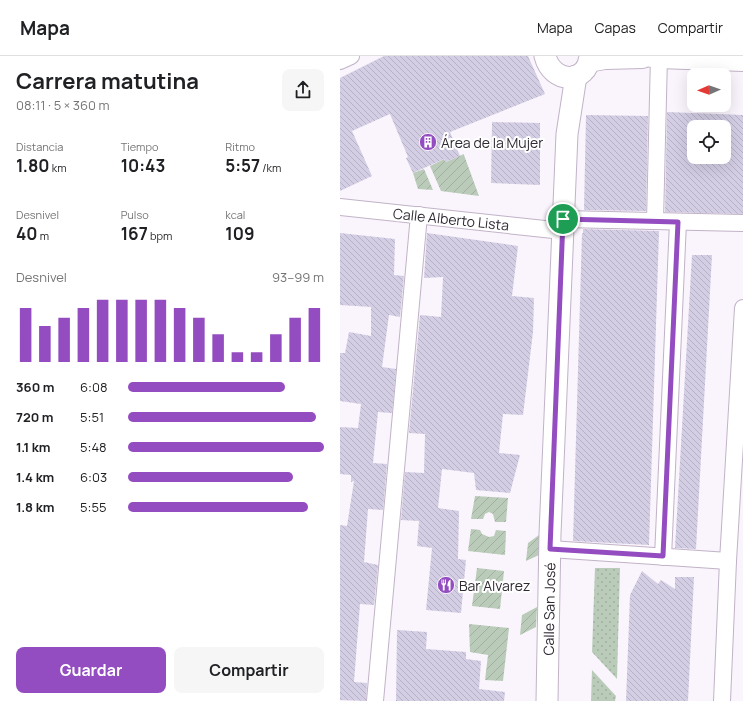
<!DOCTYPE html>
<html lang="es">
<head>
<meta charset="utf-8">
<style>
  body { margin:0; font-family:Manrope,sans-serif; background:#f6f6f6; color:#202124; height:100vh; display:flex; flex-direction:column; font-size:15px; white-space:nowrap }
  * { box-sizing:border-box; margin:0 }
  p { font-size:13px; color:#757577 }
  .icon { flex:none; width:22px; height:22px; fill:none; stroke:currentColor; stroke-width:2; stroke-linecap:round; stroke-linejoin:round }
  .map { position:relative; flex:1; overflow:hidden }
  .drawer { display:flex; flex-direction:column; background:#fff; width:340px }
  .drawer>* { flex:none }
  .needle { width:26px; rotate:268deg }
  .buttons { position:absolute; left:347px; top:12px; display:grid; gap:8px }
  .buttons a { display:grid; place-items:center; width:44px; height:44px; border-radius:8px; background:#fff; box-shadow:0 4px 16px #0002; font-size:20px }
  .pin { position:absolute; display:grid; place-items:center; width:34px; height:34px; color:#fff; margin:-17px; border:2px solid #fff; border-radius:50%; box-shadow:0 1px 4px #0007 }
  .round { display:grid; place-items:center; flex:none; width:42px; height:42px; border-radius:8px; background:#f6f6f6 }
  .headline { display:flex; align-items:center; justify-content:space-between; height:68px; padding:0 16px }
  h1 { font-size:22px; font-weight:700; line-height:30px }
  .stats { display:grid; grid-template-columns:repeat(3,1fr); gap:6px; height:68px; padding:4px 16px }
  .stats div { display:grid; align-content:center }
  .stats b { font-size:17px; font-weight:700 }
  .stats small { font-size:11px; font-weight:400 }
  .stats p { font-size:11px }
  .chart { height:112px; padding:8px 16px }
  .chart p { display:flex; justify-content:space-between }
  .chart svg { width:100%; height:72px; margin-top:4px; stroke:#944dc0; stroke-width:6 }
  .button { display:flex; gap:8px; margin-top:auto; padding:8px 16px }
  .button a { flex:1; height:46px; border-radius:8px; background:#944dc0; color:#fff; font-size:16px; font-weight:700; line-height:46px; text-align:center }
  .button a+a { background:#f6f6f6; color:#202124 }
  ul { padding:0 16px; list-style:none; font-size:13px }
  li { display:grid; grid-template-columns:64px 48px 1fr; align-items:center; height:30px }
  li i { height:10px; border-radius:5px; background:#944dc0 }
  header { display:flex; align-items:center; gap:24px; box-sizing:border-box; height:56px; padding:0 20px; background:#fff; border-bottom:1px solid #e0e0e0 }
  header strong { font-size:19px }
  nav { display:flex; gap:22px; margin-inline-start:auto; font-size:14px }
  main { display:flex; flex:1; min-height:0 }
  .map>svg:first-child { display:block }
  .grass { fill:url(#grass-dots) }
  .garden { fill:url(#garden-furrows) }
  .building { fill:url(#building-back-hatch); fill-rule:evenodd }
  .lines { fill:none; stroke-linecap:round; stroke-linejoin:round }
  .minor-casing { stroke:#c1b3c7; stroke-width:18 }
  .major-casing { stroke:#c1b3c7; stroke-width:23 }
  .minor { stroke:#fff; stroke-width:16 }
  .major { stroke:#fff; stroke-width:21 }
  .route-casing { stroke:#fff; stroke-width:8 }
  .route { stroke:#944dc0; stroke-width:5 }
  .labels { text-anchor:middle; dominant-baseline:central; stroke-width:4; stroke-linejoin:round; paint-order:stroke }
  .poi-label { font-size:14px; fill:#302a32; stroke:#fff; text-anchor:start }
  .street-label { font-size:14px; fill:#302a32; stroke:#fff }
</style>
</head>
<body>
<header>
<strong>Mapa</strong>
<nav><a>Mapa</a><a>Capas</a><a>Compartir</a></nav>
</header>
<main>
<section class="drawer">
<div class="headline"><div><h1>Carrera matutina</h1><p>08:11 · 5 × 360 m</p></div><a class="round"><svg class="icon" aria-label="share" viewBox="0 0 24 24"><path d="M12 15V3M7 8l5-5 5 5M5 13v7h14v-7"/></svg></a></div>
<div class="stats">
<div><p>Distancia</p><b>1.80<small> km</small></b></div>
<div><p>Tiempo</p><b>10:43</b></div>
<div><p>Ritmo</p><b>5:57<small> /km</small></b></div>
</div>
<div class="stats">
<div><p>Desnivel</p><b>40<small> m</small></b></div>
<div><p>Pulso</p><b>167<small> bpm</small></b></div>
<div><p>kcal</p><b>109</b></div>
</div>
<div class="chart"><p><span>Desnivel</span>93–99 m</p>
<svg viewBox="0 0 160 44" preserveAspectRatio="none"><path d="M5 44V11M15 44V22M25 44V17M35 44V11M45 44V6M55 44V6M65 44V6M75 44V6M85 44V11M95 44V17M105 44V27M115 44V38M125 44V38M135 44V27M145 44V17M155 44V11"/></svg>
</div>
<ul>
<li><b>360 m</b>6:08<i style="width:80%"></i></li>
<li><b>720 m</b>5:51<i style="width:96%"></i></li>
<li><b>1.1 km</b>5:48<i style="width:100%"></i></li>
<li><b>1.4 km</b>6:03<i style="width:84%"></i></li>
<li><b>1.8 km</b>5:55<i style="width:92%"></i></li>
</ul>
<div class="button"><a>Guardar</a><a>Compartir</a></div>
</section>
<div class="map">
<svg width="403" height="645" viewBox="0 0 403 645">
  <defs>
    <pattern id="grass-dots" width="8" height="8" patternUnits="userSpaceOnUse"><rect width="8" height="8" fill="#baccb9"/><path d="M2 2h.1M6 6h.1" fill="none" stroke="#a0afa0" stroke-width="1.8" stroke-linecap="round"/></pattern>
    <pattern id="garden-furrows" width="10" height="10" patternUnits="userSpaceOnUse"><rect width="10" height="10" fill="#baccb9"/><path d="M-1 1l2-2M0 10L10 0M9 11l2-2" fill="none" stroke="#a0afa0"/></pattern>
    <pattern id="building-back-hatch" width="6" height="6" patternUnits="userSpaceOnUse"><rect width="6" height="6" fill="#d4cee5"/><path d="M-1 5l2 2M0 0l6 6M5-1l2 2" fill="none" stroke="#b6b1c5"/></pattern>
  </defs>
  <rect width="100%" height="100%" fill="#faf4fc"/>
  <g class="grass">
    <polygon points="255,512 280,512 277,623 252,596"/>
    <polygon points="252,614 276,640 275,645 251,645"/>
  </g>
  <g class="garden">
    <polygon points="124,98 124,99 139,140 101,135 90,110 104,103 106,106"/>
    <polygon points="84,113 93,134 78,133 73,117"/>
    <polygon points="135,440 168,442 166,466 155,466 153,458 149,456 145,458 143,463 131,463"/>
    <polygon points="131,473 140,474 142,478 149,481 154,480 156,474 166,475 165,499 128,495"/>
    <polygon points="199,479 199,499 186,505 188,487"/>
    <polygon points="137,512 164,515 160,553 132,550"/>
    <polygon points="197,551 196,571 180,579 182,559"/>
    <polygon points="129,568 169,572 163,625 145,624 148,599 130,596"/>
  </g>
  <g class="building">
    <polygon points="44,0 188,0 205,38 110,76 120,100 106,106 104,103 73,117 66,102 68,101 50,58 12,75 32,120 0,135 0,22"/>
    <path d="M327 56 403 59V158L325 156ZM354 71H384V101H354Z"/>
    <polygon points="246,59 308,60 306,155 244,154"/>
    <polygon points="152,66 200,67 200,129 151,127"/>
    <polygon points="243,173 319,175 309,489 233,485 242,177 243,177"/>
    <polygon points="0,177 55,183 54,219 64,220 60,261 49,259 42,311 56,313 52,357 38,356 33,407 47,408 43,454 28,453 24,506 38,509 34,549 20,548 14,626 27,627 26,645 0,644 0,469 7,470 14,425 11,426 11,419 0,418 0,371 18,372 21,348 0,345 0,297 5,297 9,276 31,280 31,251 0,249"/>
    <polygon points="87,177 178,190 172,240 194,242 193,276 183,359 163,358 159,397 180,399 170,437 136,434 134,417 102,413 98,452 119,455 118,503 126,504 121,557 86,554 92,492 77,490 79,465 61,464 65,416 84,417 85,378 69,377 80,259 101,261 103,221 84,222"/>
    <polygon points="352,199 372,199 356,493 335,492"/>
    <polygon points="302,515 318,528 321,524 335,533 335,521 354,521 348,645 286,645 290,539"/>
    <polygon points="57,574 87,576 86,593 126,596 126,603 141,605 139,633 165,636 164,645 56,645"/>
  </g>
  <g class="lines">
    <defs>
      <g id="minor">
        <polyline points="293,0 319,4 403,7"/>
        <polyline points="0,5 11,0"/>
        <polyline points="248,8 265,5 303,4"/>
        <polyline points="0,151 223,175"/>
        <polyline points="223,163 403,167"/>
        <polyline points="315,165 319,0"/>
        <polyline points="210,493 388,505"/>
        <polyline points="323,501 338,166"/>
        <polyline points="35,645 79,159"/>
        <polyline points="382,645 388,505 403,252"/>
      </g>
      <g id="major">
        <path d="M205 0C212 28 247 29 250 0"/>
        <polyline points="207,645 210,478 227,78 236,20"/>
      </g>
    </defs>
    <use href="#minor" class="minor-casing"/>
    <use href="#major" class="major-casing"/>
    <use href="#minor" class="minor"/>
    <use href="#major" class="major"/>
  </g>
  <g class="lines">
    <defs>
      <polygon id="route" points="223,163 338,166 323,500 210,493"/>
    </defs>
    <use href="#route" class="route-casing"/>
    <use href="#route" class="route"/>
  </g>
  <defs>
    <symbol id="building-disc" viewBox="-11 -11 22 22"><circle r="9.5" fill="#944dc0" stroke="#fff"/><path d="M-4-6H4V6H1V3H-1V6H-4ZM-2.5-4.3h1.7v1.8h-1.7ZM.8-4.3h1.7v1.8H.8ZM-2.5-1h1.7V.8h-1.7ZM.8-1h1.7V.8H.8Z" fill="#fff"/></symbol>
    <symbol id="restaurant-disc" viewBox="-11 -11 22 22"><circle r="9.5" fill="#944dc0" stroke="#fff"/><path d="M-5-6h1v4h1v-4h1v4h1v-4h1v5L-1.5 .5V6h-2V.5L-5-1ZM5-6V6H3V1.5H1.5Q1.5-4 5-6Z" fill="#fff"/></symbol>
  </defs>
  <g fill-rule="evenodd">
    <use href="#building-disc" x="78" y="76" width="20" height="20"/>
    <use href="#restaurant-disc" x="96" y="519" width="20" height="20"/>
  </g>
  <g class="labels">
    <g class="poi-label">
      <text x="101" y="86">Área de la Mujer</text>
      <text x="119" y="529">Bar Alvarez</text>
    </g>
    <g class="street-label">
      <text transform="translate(111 163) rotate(6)">Calle Alberto Lista</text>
      <text transform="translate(209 553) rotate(-89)">Calle San José</text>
    </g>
  </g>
</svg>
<div class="buttons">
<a><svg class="needle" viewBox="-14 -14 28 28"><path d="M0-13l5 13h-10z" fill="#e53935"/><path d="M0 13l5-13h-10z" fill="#757577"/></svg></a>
<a><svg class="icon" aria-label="locate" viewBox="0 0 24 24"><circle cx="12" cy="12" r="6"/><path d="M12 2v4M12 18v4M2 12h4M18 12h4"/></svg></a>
</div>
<div class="pin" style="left:223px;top:163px;background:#1e9e55"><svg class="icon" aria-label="arrive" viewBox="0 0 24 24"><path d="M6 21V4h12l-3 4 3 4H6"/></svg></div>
</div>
</main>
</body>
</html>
